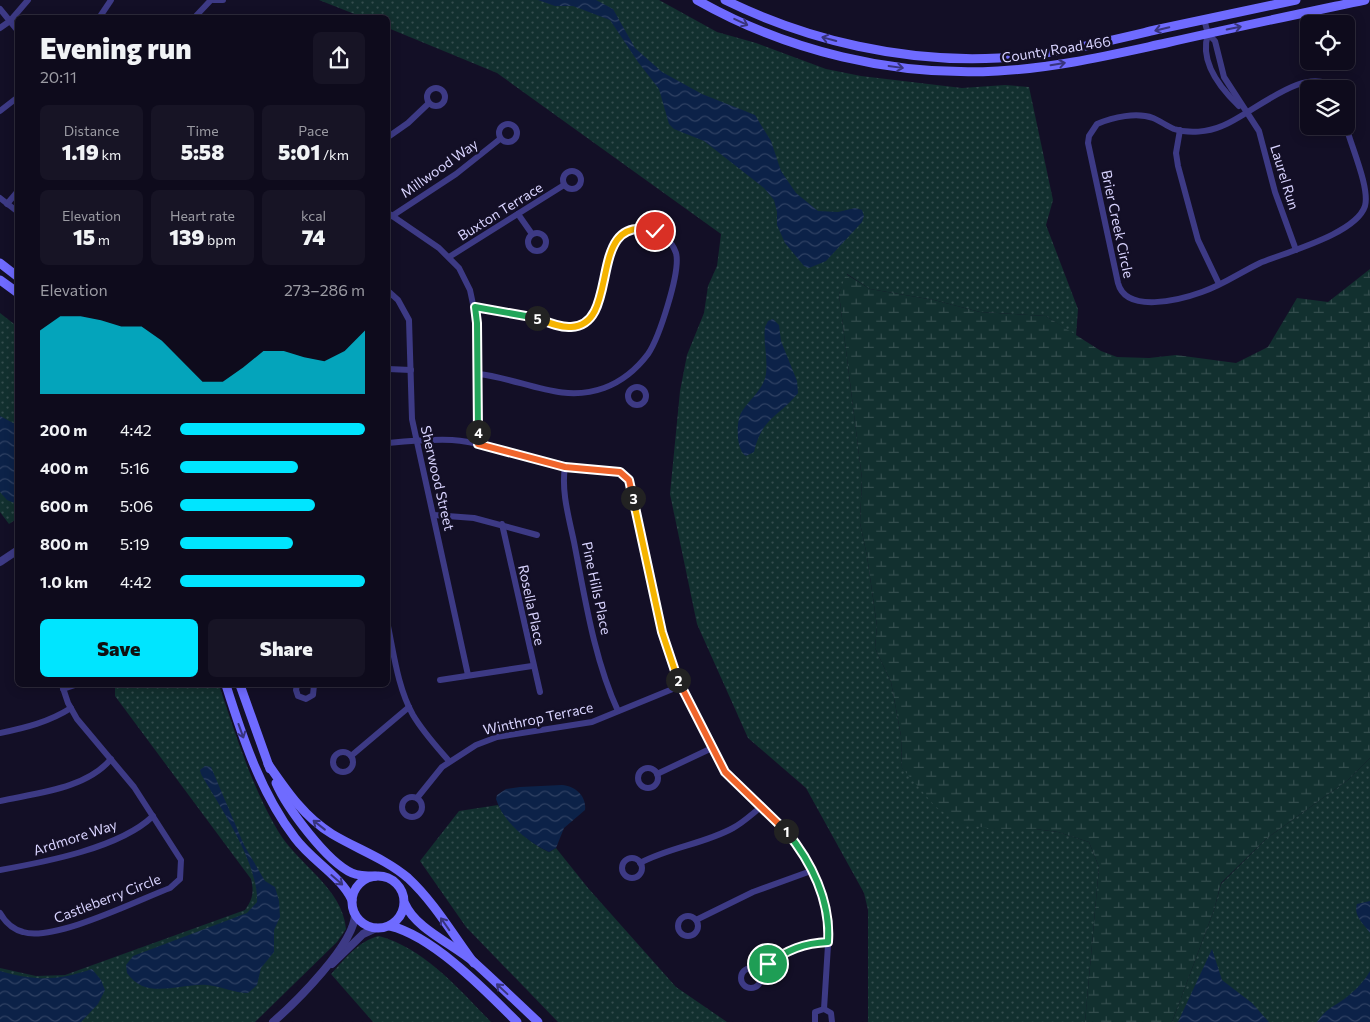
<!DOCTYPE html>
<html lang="en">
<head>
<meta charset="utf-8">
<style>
  body { margin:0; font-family:Commissioner,sans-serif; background:#171425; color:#f1f3f6; height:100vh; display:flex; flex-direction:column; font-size:19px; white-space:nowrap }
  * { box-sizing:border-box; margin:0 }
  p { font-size:16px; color:#9b9ba3 }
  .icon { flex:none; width:28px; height:28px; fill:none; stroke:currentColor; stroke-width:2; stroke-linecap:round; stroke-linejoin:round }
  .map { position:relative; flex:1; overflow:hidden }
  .details { position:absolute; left:15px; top:15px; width:375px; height:672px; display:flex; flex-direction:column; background:#0e0b1c; border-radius:8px; box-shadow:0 2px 12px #0003,0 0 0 1px #2e2b3b }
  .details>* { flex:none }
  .controls { position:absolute; left:1300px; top:15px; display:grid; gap:10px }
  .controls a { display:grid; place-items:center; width:55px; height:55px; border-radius:8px; background:#0e0b1c; box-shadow:0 2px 12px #0003,0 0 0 1px #2e2b3b; font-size:25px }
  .pin { position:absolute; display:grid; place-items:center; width:42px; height:42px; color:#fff; margin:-21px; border:2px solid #fff; border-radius:50%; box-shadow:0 1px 5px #0007 }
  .km { position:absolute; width:25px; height:25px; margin:-12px; border-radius:50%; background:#222; color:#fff; font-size:14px; line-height:25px; text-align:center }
  .round { display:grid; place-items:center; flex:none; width:52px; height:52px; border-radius:8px; background:#171425 }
  .summary { display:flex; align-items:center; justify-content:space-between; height:85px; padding:0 25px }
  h1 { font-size:28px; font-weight:800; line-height:38px }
  .metrics { display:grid; grid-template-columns:repeat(3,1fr); gap:8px; height:85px; padding:5px 25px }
  .metrics div { display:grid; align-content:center; border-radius:8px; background:#171425; text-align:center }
  .metrics b { font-size:21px; font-weight:800 }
  .metrics small { font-size:14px; font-weight:400 }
  .metrics p { font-size:14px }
  .chart { height:140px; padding:10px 25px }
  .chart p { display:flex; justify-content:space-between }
  .chart svg { width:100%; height:90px; margin-top:5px; fill:#00e5ff; opacity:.7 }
  .button { display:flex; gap:10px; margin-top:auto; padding:10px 25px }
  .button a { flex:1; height:58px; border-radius:8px; background:#00e5ff; color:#111; font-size:20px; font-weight:800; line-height:58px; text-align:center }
  .button a+a { background:#171425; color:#f1f3f6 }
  ul { padding:0 25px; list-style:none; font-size:16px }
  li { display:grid; grid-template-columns:80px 60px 1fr; align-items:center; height:38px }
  li i { height:12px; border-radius:6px; background:#00e5ff }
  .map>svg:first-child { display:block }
  .grass { fill:url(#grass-dots) }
  .wetland { fill:url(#wetland-marsh) }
  .water { fill:url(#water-waves) }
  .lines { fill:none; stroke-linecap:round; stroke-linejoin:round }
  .minor { stroke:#3d3a85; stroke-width:6 }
  .tertiary { stroke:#3d3a85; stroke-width:8 }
  .secondary { stroke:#6f6bff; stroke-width:9 }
  .oneway { stroke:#38347d }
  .split-1-casing { stroke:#fff; stroke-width:10 }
  .split-2-casing { stroke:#fff; stroke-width:10 }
  .split-3-casing { stroke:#fff; stroke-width:10 }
  .split-4-casing { stroke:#fff; stroke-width:10 }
  .split-5-casing { stroke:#fff; stroke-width:10 }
  .split-6-casing { stroke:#fff; stroke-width:10 }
  .split-1 { stroke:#22a559; stroke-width:6 }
  .split-2 { stroke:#f0652b; stroke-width:6 }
  .split-3 { stroke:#f5b400; stroke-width:6 }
  .split-4 { stroke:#f0652b; stroke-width:6 }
  .split-5 { stroke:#22a559; stroke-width:6 }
  .split-6 { stroke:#f5b400; stroke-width:6 }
  .labels { text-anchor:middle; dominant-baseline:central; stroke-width:5; stroke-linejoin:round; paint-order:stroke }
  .street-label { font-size:14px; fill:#d9d4ff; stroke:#130f26 }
</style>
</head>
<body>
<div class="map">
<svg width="1370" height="1022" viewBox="0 0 1370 1022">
  <defs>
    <pattern id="grass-dots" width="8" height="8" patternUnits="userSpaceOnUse" patternTransform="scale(1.25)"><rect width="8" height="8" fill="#12302f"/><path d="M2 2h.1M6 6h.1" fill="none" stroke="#344d4e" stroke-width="1.8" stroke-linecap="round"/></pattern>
    <pattern id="wetland-marsh" width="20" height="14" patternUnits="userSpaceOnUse" patternTransform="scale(1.25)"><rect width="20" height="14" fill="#12302f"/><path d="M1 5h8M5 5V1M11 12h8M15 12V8" fill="none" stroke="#344d4e"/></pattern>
    <pattern id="water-waves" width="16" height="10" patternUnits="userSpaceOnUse" patternTransform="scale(1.25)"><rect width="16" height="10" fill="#0c2248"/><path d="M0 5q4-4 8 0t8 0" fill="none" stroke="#2f4163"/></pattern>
  </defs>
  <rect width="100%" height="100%" fill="#130f26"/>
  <g class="grass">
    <polygon points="319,0 659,0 717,32 756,43 826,69 861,76 962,88 1005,85 1029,87 1053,200 1046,225 1078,309 1076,336 1046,316 980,312 934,300 870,289 847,274 839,294 862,479 860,523 867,556 877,626 875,648 891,682 901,736 902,768 995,829 1035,829 1058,832 1089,842 1099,867 1085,1022 868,1022 868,910 864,893 806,788 748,738 697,624 670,494 680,391 687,355 704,313 708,286 717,266 721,234 497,73 388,28 388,18 362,17"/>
    <polygon points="0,313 18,327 18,518 9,524 0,512"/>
    <path d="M115 685H219C236 735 251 785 278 831 298 865 342 887 346 929L337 942 255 1022H0V968L36 976 65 975 245 910C253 899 254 892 251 879L115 696Z"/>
    <polygon points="1370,758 1370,1022 1172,1022 1214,910 1221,884 1266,839 1348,780"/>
    <path d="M498 805C509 824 529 843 549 852L556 848 588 888 676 987 727 1022H558L466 927 420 861 459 811Z"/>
    <path d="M379 936C424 948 460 990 491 1022H373L331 974C345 959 358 941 379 936Z"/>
  </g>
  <polygon class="wetland" points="1370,269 1370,758 1348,780 1266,839 1221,883 1214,910 1172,1022 1085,1022 1099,867 1089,842 1058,832 1035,829 995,829 959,824 935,806 902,768 901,736 891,682 875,648 877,626 867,556 860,523 862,479 839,294 846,274 870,289 934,300 980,312 1046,316 1101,351 1117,357 1149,358 1176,355 1236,363 1268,347 1297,298 1328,302"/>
  <g class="water">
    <polygon points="538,0 596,0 613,9 635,48 662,72 702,94 755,115 771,141 781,171 796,193 818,211 838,212 855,208 862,210 864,216 862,222 826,261 809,268 804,266 785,243 777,225 777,212 774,200 764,188 704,141 674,129 669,124 659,89 638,62 610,20 573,6 555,6"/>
    <path d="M773 319 779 325 781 341 797 381 798 393C778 418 762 417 754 452L746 456C736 451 736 422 741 413 749 399 763 391 766 374 768 358 763 342 765 327L768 321Z"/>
    <polygon points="0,416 17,425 17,504 7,500 0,492"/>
    <path d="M205 766 211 767 244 845 265 881 275 887 279 901 280 917 274 930V952L261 968 257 985 248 993C234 993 221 986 207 985 180 983 146 1001 127 973L126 965 133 956 247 913 257 902C259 864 220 807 201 774L200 770Z"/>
    <path d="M562 785C575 786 587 796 585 810L564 828 556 848 549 852C528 842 503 822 496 799L497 795 506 789 520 787Z"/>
    <path d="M1370 901V933C1364 924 1353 916 1357 904Z"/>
    <polygon points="1212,949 1222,980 1252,1003 1269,1022 1178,1022"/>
    <path d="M92 969 101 980 105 990 98 1004 81 1022H0V971C36 981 57 981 92 969Z"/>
    <path d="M1370 971V1022H1317C1328 1006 1335 1007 1348 996 1357 989 1364 981 1370 971Z"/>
  </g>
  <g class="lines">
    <g class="minor">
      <polyline points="213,0 223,0"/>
      <polyline points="0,9 18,31"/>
      <polyline points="99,18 111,0"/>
      <polyline points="194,18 211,0"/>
      <polyline points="1204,19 1208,34 1215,41 1224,77 1259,131 1275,192 1296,250"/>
      <polyline points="0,28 10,21 28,0"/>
      <path d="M1208 34C1199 62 1220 88 1239 106"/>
      <circle cx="436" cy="97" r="9"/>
      <path d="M1334 89C1308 61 1250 116 1222 126 1208 132 1189 134 1174 129 1167 126 1160 121 1153 118 1137 112 1113 117 1097 124L1089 136 1088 143 1118 283C1126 314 1180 300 1202 292 1223 285 1241 272 1260 263 1286 252 1356 234 1365 206 1370 188 1351 146 1346 126"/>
      <polyline points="0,111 18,97"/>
      <circle cx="508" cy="133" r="9"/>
      <polyline points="1180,130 1176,153 1178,166 1198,240 1219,284"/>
      <polyline points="388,137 408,123 429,103"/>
      <circle cx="572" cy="180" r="9"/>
      <polyline points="0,198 18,212"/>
      <polyline points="7,204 18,191"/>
      <polyline points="388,213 439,248 459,268 470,290 477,323 478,443"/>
      <polyline points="518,214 532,234"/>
      <polyline points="392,216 456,174 500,139"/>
      <circle cx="537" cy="242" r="9"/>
      <polyline points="449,257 564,185"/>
      <polyline points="388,291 398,300 409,320 412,419 468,675"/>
      <path d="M475 307C496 309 518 313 538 319 548 321 558 326 567 327 572 328 578 327 582 325 616 309 592 218 649 229 661 232 672 241 676 253 681 271 659 338 648 354 636 370 623 381 604 388 560 404 521 378 478 374"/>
      <polyline points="388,369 411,370"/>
      <circle cx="637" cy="396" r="9"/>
      <path d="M388 443C409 441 431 439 452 440 499 444 541 466 587 469 602 470 618 466 629 480L662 632 676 676 725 772 787 832 810 868 824 899 829 929 824 1009"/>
      <path d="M565 467C561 491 569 518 574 542 585 598 594 659 618 711"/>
      <polyline points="434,515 474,518 537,535"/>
      <polyline points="502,524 540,692"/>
      <path d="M388 626C394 655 398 688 413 715 423 732 436 746 449 761"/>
      <polyline points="440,680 532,666"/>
      <polyline points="297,685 296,690 298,696 306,699 313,695 314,685"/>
      <polyline points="63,689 75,685"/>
      <path d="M0 733C25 728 49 722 71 708"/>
      <circle cx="343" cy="762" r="10"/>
      <polyline points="351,756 409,707"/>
      <circle cx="648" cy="778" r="10"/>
      <polyline points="657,774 712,748"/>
      <circle cx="412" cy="807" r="10"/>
      <polyline points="417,798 442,767 476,745 497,737 592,722 680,686"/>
      <path d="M0 801C36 793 86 789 111 759"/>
      <circle cx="632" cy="868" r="10"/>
      <path d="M640 863C670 847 704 844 733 828 744 822 752 814 761 807"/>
      <path d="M0 870C45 862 120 848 153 816"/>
      <path d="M0 913C5 922 12 929 23 932 54 942 138 900 170 888L180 879 181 860 134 787 77 719 68 703 62 685"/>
      <circle cx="688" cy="926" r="10"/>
      <polyline points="696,920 753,892 811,871"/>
      <circle cx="751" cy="978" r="10"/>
      <path d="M758 972C781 954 799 943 829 942"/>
      <polyline points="815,1022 815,1012 824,1009 831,1013 832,1022"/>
    </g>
    <g class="tertiary">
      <polyline points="0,562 18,550"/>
      <polyline points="332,964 363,934 376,928"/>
      <path d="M273 1022C295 1003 355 944 355 914"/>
    </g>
    <g class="secondary">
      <path d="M697 0C787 51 894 77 998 71 1055 68 1110 55 1166 43 1232 28 1299 14 1365 0"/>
      <path d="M725 0C809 41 905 63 999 58 1052 55 1104 42 1155 30 1202 20 1249 10 1296 0"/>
      <polyline points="0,263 18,277"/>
      <polyline points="0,280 18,293"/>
      <path d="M226 685C243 739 261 793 295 838 312 861 340 875 352 900"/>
      <polyline points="240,685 270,769"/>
      <path d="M268 764C286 790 304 817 332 834 357 849 386 859 408 878 434 902 453 935 474 963"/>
      <path d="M276 783C287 808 327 862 352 873 359 876 367 876 375 876"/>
      <circle cx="378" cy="902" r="26"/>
      <path d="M405 904C416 929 453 944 475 963 496 982 517 1002 538 1022"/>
      <path d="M390 926C433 936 486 991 517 1022"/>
    </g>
  </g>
  <defs><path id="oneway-shaft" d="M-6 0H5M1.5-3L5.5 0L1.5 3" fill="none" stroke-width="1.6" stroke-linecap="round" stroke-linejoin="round" transform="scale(1.25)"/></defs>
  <g class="oneway">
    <use href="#oneway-shaft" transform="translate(741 22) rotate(25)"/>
    <use href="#oneway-shaft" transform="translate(1234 28) rotate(-12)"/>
    <use href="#oneway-shaft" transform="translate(1162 29) rotate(167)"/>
    <use href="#oneway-shaft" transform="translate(829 39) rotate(-165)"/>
    <use href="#oneway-shaft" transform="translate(1058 64) rotate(-9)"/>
    <use href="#oneway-shaft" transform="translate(896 67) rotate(8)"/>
    <use href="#oneway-shaft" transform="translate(241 731) rotate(70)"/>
    <use href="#oneway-shaft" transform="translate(319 825) rotate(-142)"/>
    <use href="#oneway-shaft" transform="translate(337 880) rotate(41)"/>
    <use href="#oneway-shaft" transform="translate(445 924) rotate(-125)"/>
    <use href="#oneway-shaft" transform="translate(502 989) rotate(-137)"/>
  </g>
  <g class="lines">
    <defs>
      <path id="split-1" d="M768 964C787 950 804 943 828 942 831 901 811 861 786 831"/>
      <polyline id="split-2" points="678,680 725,772 786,831"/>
      <polyline id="split-3" points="633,498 662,632 678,680"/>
      <polyline id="split-4" points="478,432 478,444 565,467 620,472 629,480 633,498"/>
      <polyline id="split-5" points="478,432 477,323 475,307 537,318"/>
      <path id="split-6" d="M537 318C547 322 560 328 571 327 623 325 584 211 655 231"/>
    </defs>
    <use href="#split-1" class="split-1-casing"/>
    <use href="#split-2" class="split-2-casing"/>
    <use href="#split-3" class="split-3-casing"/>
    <use href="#split-4" class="split-4-casing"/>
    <use href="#split-5" class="split-5-casing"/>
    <use href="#split-6" class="split-6-casing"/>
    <use href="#split-1" class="split-1"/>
    <use href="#split-2" class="split-2"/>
    <use href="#split-3" class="split-3"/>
    <use href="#split-4" class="split-4"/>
    <use href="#split-5" class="split-5"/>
    <use href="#split-6" class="split-6"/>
  </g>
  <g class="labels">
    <g class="street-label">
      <text transform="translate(1056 49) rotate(-9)">County Road 466</text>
      <text transform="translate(439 168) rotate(-35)">Millwood Way</text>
      <text transform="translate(1285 177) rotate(73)">Laurel Run</text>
      <text transform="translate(500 211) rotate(-32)">Buxton Terrace</text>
      <text transform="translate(1118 224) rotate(78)">Brier Creek Circle</text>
      <text transform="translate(438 478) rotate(77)">Sherwood Street</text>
      <text transform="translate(597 588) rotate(78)">Pine Hills Place</text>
      <text transform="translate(532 605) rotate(78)">Rosella Place</text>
      <text transform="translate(538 718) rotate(-12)">Winthrop Terrace</text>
      <text transform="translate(75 837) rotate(-18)">Ardmore Way</text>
      <text transform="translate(107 898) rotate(-21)">Castleberry Circle</text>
    </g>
  </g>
</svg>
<div class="controls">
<a><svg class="icon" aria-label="locate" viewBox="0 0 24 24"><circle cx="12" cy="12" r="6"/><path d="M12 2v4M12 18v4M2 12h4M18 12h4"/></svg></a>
<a><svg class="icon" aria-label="layers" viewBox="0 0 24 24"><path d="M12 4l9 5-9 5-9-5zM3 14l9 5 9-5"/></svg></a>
</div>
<div class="pin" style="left:768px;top:964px;background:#1e9e55"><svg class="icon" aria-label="arrive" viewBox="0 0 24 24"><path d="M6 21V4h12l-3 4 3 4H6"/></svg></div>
<div class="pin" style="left:655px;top:231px;background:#d93025"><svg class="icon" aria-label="check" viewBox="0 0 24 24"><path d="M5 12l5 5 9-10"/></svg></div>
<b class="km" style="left:786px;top:831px">1</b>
<b class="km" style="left:678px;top:680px">2</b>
<b class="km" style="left:633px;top:498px">3</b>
<b class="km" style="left:478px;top:432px">4</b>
<b class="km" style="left:537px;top:318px">5</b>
<section class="details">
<div class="summary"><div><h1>Evening run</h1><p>20:11</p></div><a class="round"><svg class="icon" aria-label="share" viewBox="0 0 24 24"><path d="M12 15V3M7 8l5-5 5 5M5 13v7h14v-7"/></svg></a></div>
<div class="metrics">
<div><p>Distance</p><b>1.19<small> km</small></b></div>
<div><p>Time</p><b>5:58</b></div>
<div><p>Pace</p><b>5:01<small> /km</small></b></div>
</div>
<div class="metrics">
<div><p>Elevation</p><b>15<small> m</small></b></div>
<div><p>Heart rate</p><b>139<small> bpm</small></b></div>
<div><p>kcal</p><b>74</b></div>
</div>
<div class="chart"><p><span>Elevation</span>273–286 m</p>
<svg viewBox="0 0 160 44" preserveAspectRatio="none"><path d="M0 44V13L10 6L20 6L30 8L40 11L50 11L60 18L70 28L80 38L90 38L100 31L110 23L120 23L130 26L140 28L150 23L160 13V44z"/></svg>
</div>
<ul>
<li><b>200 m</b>4:42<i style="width:100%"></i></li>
<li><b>400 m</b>5:16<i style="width:64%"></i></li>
<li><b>600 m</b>5:06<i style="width:73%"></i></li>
<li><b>800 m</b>5:19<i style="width:61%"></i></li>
<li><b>1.0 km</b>4:42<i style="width:100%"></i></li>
</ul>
<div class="button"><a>Save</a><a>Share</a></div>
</section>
</div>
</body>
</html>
